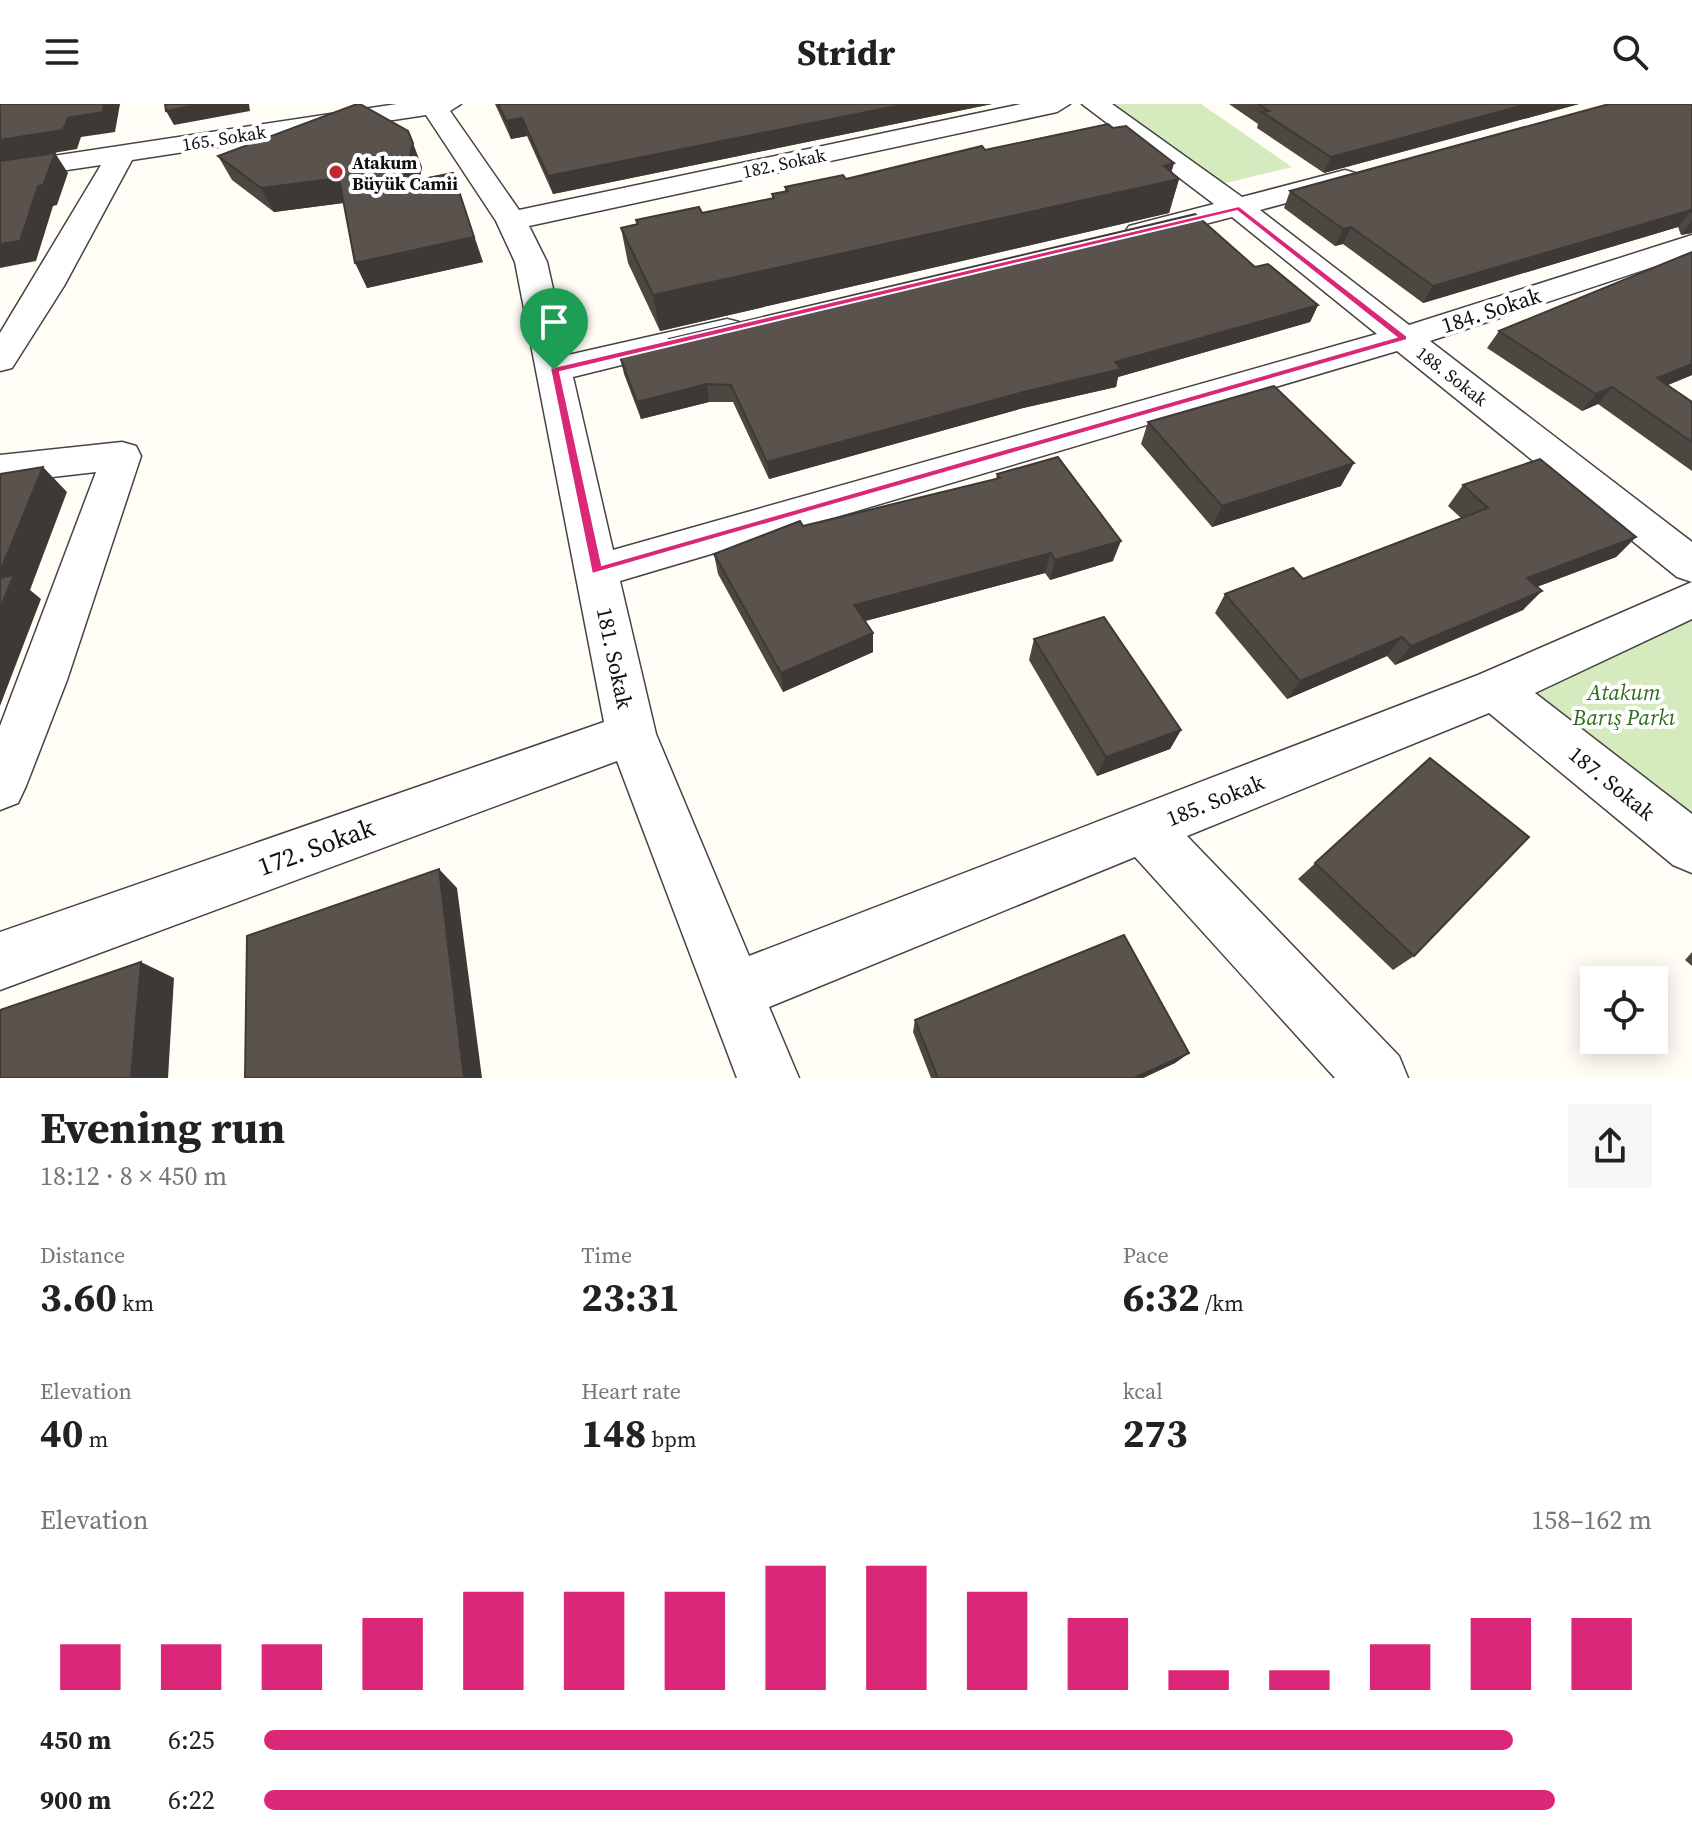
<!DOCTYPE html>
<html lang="en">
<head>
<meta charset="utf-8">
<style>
  body { margin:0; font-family:"Source Serif 4",serif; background:#f6f6f6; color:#222; height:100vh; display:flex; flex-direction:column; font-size:30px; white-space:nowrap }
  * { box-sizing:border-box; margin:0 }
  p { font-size:26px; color:#767676 }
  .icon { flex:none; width:44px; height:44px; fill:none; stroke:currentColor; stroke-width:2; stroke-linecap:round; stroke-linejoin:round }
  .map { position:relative; height:974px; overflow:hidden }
  .panel { display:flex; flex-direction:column; background:#fff; flex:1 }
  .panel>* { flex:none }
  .fabs { position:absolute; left:1580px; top:862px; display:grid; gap:16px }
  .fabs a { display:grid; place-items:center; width:88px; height:88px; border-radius:0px; background:#fff; box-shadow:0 4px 20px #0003; font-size:40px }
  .pin { position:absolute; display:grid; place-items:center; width:68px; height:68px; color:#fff; margin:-82px -34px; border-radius:50% 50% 50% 0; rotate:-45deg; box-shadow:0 0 8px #0007 }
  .pin .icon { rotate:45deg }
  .round { display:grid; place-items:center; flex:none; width:84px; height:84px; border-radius:0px; background:#f6f6f6 }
  .head { display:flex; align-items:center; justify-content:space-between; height:136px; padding:0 40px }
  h1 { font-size:44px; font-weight:700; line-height:60px }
  .metrics { display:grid; grid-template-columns:repeat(3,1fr); gap:12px; height:136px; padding:8px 40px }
  .metrics div { display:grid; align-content:center }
  .metrics b { font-size:40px; font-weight:700 }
  .metrics small { font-size:22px; font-weight:400 }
  .metrics p { font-size:22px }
  .chart { height:224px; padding:16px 40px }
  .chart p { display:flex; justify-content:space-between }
  .chart svg { width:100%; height:144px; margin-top:8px; stroke:#db2777; stroke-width:6 }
  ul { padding:0 40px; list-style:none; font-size:26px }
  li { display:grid; grid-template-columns:128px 96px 1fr; align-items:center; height:60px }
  li i { height:20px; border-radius:10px; background:#db2777 }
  header { display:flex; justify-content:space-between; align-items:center; height:104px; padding:0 40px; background:#fff; font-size:36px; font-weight:700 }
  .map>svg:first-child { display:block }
  .green { fill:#d5ebbd }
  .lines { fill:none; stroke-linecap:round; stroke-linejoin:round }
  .minor-casing { stroke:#444; stroke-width:3 }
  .minor { fill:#fff; fill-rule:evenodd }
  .wall { fill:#4d4742 }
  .shaded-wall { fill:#3f3936 }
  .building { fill:#5a524d; stroke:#3f3936; stroke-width:2 }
  .route { fill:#db2777; stroke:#fff; stroke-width:2; fill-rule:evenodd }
  .poi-dot { fill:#c4262e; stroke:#fff; stroke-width:3 }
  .labels { text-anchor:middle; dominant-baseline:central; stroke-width:8; stroke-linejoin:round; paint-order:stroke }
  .far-street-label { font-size:18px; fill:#111; stroke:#fff }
  .far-poi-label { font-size:18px; font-weight:bold; fill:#111; stroke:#fff; text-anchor:start }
  .street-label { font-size:22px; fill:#111; stroke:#fff }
  .park-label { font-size:22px; font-style:italic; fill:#2f6b1f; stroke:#fff }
  .near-street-label { font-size:26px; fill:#111; stroke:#fff }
</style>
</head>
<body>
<header><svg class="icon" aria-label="menu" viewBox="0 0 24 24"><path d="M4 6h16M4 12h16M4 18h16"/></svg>Stridr<svg class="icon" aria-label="search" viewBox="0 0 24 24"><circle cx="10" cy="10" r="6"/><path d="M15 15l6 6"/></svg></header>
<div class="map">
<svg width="1692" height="974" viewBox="0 0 1692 974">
  <rect width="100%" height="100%" fill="#fffdf5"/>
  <g class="green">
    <polygon points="1107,0 1201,0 1292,63 1214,82"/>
    <polygon points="1692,495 1692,743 1495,585"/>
  </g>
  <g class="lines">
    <defs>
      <g id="minor">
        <path d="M397 0H461L450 7 519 106 1021 0H1070L1057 8 529 122 547 158 568 251 727 215 739 218 744 225 739 232 573 273 613 446 1377 230 1232 113 1140 137 1129 134 1125 128 1129 122 1214 100 1082 0H1112L1242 93 1345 66 1355 69 1359 75 1355 81 1260 106 1409 221 1692 131V150L1430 237 1692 438V515L1535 589 1692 710V769L1673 761 1489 609 1187 732 1399 952 1408 974H1335L1135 753 769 903 799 974H737L617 657 0 886V828L604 618 515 158 496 117 426 11 132 56 64 182 12 264 0 267V229L101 61 0 76V60ZM1397 247 1677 473 1692 478 1478 571 749 852 656 630 620 477Z"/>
        <polygon points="122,338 136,342 141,352 67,576 26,682 18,699 0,706 0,622 96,368 0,379 0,351"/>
      </g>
    </defs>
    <use href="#minor" class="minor-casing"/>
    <use href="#minor" class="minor"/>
  </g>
  <g class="wall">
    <polygon points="495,0 992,0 553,90 527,32 511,35"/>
    <polygon points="1229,0 1579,0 1324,69 1257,24 1258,20"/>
    <polygon points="1692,0 1692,129 1681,131 1678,123 1423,199 1343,140 1335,142 1284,104 1290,87"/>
    <polygon points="1113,24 1174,59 1171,68 1179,75 1169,109 660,227 628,159 621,124 637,121 636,116 702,109 772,94 772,90 785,87 785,83 846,75 985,46"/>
    <polygon points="218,52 422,63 419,76 483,158 367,184 344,99 274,108 232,76"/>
    <polygon points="1692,148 1692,271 1667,281 1692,298 1692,367 1598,300 1582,307 1487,244 1499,227"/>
    <polygon points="1255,163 1318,201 1310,218 1118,273 1116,283 1023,304 769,375 733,298 709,298 641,315 624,270 620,253 670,241 669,235"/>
    <polygon points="1148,318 1341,382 1212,423 1141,340"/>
    <polygon points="997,370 1113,457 1050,476 1045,469 865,517 873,548 783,588 718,470 714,450 803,422 996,375"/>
    <polygon points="1463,381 1636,433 1616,453 1537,483 1523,506 1395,561 1387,552 1287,595 1215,509 1225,490 1303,475 1461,414 1448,402"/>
    <polygon points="1034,535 1181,626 1170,645 1097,672 1029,556"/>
    <polygon points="1430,654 1414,852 1393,866 1298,775"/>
    <polygon points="1692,848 1692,862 1685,856"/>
    <polygon points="915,916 1189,949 1175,959 1143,974 931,974 913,928"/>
  </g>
  <g class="shaded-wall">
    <polygon points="104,0 120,0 115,28 81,33 77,45 0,58 0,36 68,14"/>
    <polygon points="202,0 249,0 250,7 174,21 166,7"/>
    <polygon points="906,0 992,0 553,90 548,72"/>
    <polygon points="1528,0 1579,0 1324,69 1331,53"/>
    <polygon points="522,14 527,32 511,35 506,17"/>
    <polygon points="413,39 422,63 413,104 403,79"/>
    <polygon points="55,49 68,69 57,101 53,102 36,157 0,164 0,140 38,82"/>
    <polygon points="1174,59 1169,77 1179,75 1169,109 660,227 653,191"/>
    <polygon points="453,69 483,158 367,184 355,159"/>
    <polygon points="339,74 350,98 274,108 261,84"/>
    <polygon points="1691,106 1678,123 1423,199 1433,182"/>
    <polygon points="1692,117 1692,129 1681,131"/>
    <polygon points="1351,123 1343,140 1335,142 1343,125"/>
    <polygon points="1318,201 1310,218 1118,273 1116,283 1023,304 769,375 767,358"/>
    <polygon points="1692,260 1692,271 1642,292 1657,274"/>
    <polygon points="707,280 709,298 641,315 637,298"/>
    <polygon points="1612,283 1598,300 1582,307 1596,290"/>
    <polygon points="1354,359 1341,382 1212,423 1222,402"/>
    <polygon points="43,363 67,388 30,486 41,495 0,602 0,468"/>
    <polygon points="1636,433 1616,453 1509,493 1527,474"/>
    <polygon points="1121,437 1113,457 1050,476 1055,456"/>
    <polygon points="1051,449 1045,469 854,520 854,501"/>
    <polygon points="1542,487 1523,506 1395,561 1411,542"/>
    <polygon points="873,529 873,548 783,588 781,569"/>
    <polygon points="1402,533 1387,552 1287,595 1300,577"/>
    <polygon points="1181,626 1170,645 1097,672 1106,653"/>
    <polygon points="439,765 457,784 482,974 464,974"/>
    <polygon points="141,858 174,874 168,974 131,974"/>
    <polygon points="1189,949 1175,959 1143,974 1134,974"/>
  </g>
  <g class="building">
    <polygon points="0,0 104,0 103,8 68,14 63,26 0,36"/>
    <polygon points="165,0 202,0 166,7"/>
    <polygon points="357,0 360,0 408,27 413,39 403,79 453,69 474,133 355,159 339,74 261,84 218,52"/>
    <polygon points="498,0 906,0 548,72 522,14 506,17"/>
    <polygon points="1258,0 1528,0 1331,53 1262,8 1269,7"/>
    <polygon points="1609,0 1692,0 1692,109 1691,106 1433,182 1351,123 1343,125 1290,87"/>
    <polygon points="1108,20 1113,24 1126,22 1174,59 1164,62 1179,75 653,191 621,124 638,120 636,116 699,103 702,109 774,94 772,90 788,87 785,83 843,71 846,75 982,42 985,46"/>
    <polygon points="55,49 43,81 38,82 20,137 0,140 0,57"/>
    <polygon points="1195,110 1255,163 1268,160 1318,201 1115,258 1121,265 1027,287 767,358 731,281 707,280 637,298 620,253 672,240 669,235"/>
    <polygon points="1692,148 1692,260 1657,274 1692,298 1692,338 1612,283 1596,290 1499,227"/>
    <polygon points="1274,282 1354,359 1222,402 1148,318"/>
    <polygon points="1058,353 1121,437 1055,456 1051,449 854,501 873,529 781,569 714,450 800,417 803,422 1000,374 997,370"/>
    <polygon points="1540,355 1636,433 1527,474 1542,487 1411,542 1402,533 1300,577 1225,490 1293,464 1303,475 1488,404 1463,381"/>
    <polygon points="43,363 0,468 0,370"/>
    <polygon points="14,471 0,504 0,474"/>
    <polygon points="1104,513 1181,626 1106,653 1034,535"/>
    <polygon points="1430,654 1529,733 1414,852 1315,759"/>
    <polygon points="439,765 464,974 245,974 247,832"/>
    <polygon points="1124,831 1189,949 1134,974 938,974 915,916"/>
    <polygon points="141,858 131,974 0,974 0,906"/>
  </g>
  <path class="route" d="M1239 102 1407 232V236L592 470 550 264ZM1237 107 1396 233 602 461 560 268Z"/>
  <circle class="poi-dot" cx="336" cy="68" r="8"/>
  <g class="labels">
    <g class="far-street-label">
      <text transform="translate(224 34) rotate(-9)">165. Sokak</text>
      <text transform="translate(784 59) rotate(-12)">182. Sokak</text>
      <text transform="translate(1452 272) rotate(38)">188. Sokak</text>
    </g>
    <g class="far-poi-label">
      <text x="352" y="58">Atakum<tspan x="352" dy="21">Büyük Camii</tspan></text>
    </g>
    <g class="street-label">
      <text transform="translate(1491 206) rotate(-18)">184. Sokak</text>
      <text transform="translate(615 554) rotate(78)">181. Sokak</text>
      <text transform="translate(1612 679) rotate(39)">187. Sokak</text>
      <text transform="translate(1215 696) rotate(-22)">185. Sokak</text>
    </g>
    <g class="park-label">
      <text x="1624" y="588">Atakum<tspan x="1624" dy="25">Barış Parkı</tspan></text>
    </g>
    <g class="near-street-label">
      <text transform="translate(316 743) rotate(-20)">172. Sokak</text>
    </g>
  </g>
</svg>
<div class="fabs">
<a><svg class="icon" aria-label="locate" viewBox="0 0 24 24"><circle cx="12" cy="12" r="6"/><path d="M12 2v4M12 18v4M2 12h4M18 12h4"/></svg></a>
</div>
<div class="pin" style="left:554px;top:266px;background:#1e9e55"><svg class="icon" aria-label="arrive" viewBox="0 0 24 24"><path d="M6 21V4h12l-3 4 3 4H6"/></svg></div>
</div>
<section class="panel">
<div class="head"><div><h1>Evening run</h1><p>18:12 · 8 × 450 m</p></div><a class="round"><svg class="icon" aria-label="share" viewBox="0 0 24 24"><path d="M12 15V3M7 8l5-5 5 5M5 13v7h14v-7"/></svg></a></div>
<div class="metrics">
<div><p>Distance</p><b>3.60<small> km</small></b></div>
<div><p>Time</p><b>23:31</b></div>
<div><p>Pace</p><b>6:32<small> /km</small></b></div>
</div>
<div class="metrics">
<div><p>Elevation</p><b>40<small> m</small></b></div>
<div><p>Heart rate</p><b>148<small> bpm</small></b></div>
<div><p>kcal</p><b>273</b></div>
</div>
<div class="chart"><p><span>Elevation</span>158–162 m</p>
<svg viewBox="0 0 160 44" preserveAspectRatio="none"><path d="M5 44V30M15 44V30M25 44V30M35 44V22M45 44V14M55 44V14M65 44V14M75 44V6M85 44V6M95 44V14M105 44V22M115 44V38M125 44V38M135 44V30M145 44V22M155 44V22"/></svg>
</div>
<ul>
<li><b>450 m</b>6:25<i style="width:90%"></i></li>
<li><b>900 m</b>6:22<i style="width:93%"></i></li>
</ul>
</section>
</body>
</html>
